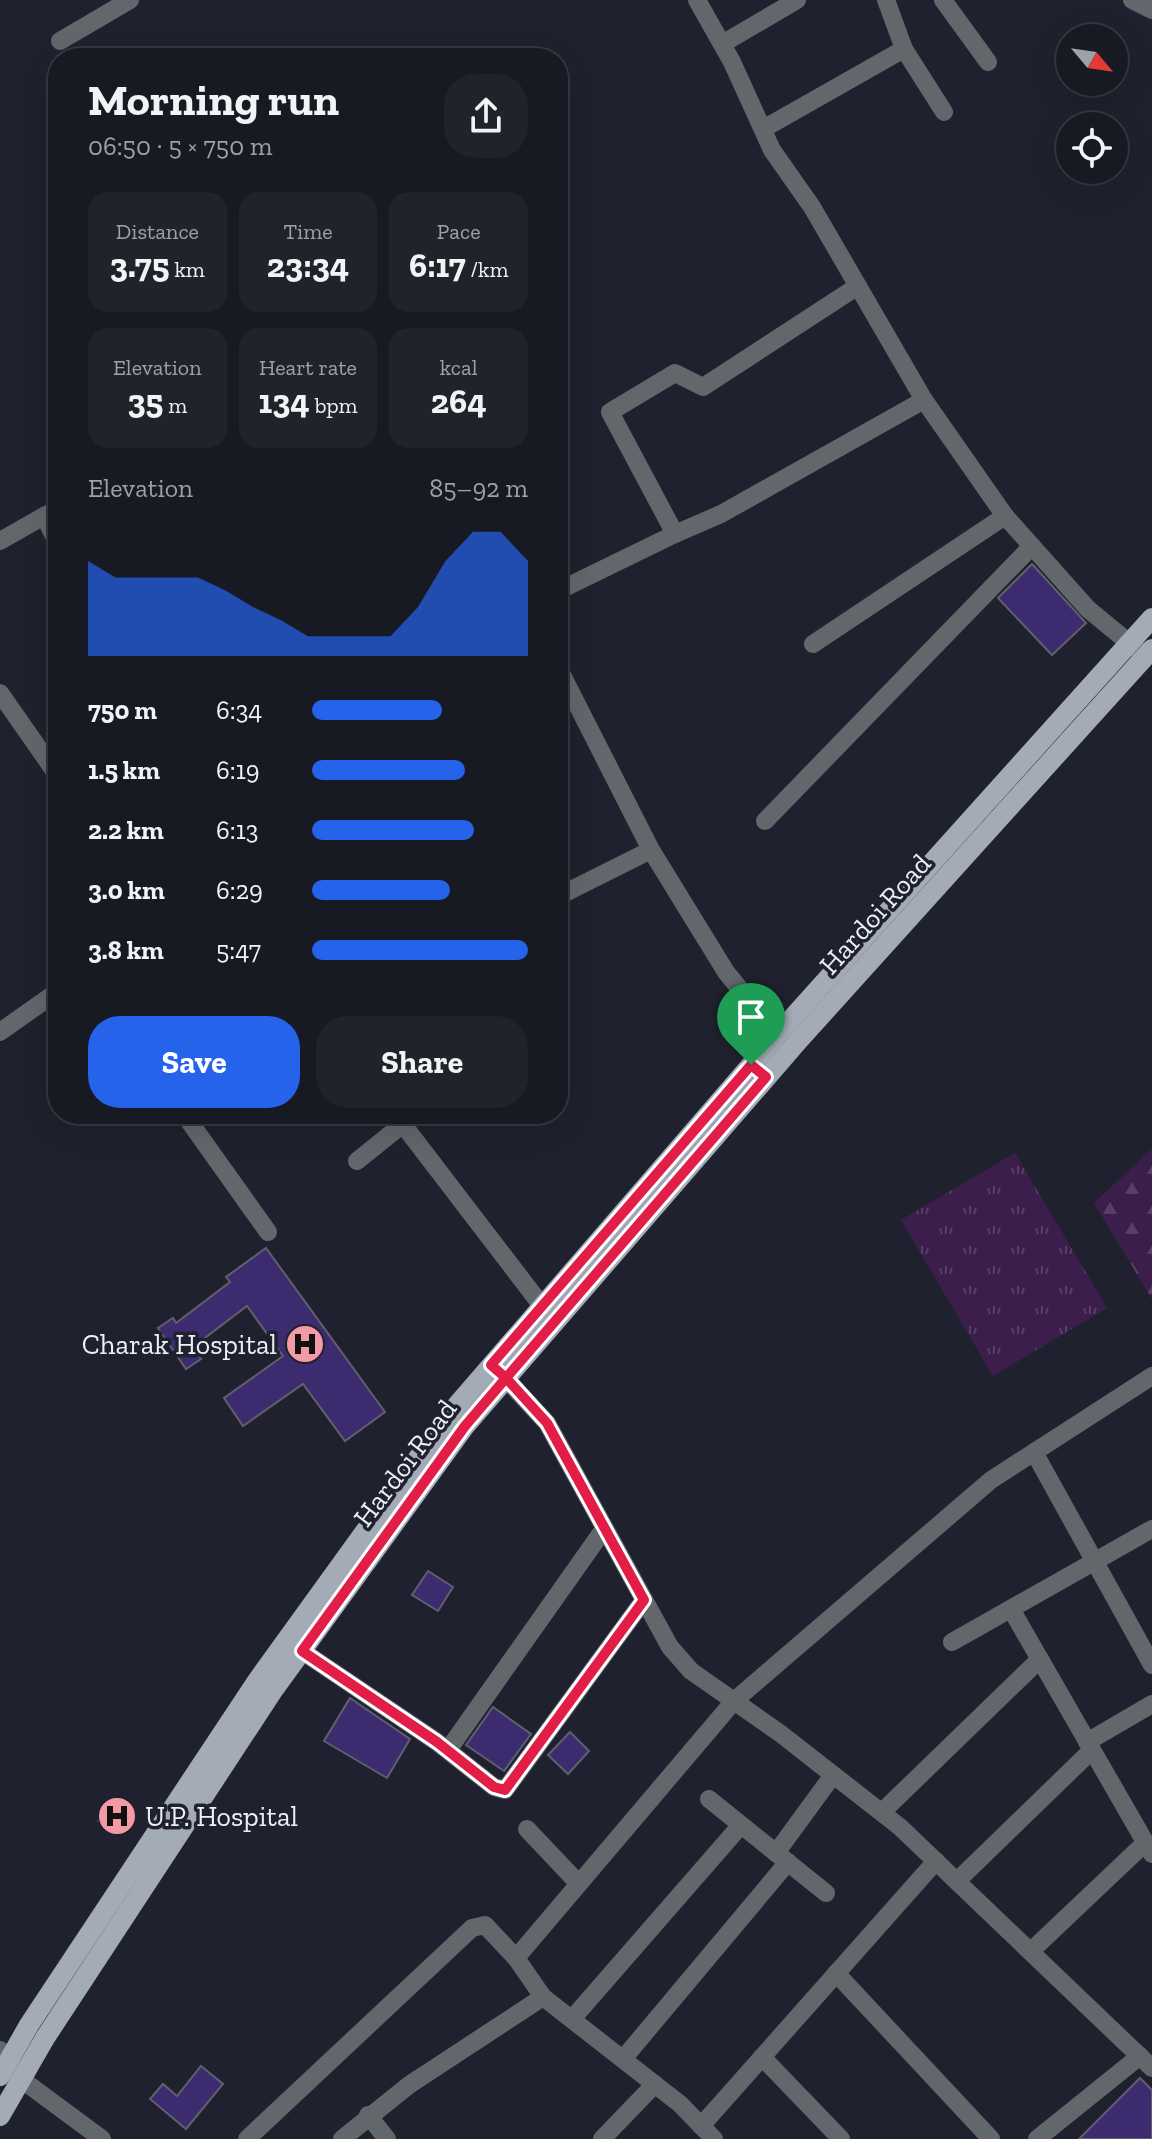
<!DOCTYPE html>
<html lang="en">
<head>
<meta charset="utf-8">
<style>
  body { margin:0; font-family:"Zilla Slab",serif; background:#20232a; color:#f1f3f6; height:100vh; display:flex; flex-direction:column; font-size:30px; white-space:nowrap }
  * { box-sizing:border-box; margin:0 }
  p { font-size:26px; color:#9ea1a5 }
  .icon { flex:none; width:44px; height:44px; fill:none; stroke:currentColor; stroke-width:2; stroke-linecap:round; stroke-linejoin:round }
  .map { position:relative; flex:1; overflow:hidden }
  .drawer { position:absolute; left:48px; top:48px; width:520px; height:1076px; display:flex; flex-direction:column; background:#171a22; border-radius:32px; box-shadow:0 8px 32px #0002,0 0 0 2px #363840 }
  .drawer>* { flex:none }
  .needle { width:52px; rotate:119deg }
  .buttons { position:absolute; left:1056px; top:24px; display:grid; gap:16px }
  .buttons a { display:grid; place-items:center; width:72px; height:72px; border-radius:50%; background:#171a22; box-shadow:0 8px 32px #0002,0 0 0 2px #363840; font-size:40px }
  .pin { position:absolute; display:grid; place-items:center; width:68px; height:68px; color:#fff; margin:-82px -34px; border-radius:50% 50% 50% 0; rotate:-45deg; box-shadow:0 0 8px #0007 }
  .pin .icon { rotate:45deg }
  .round { display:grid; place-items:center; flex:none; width:84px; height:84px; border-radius:32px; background:#20232a }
  .headline { display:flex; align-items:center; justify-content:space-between; height:136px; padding:0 40px }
  h1 { font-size:44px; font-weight:700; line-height:60px }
  .figures { display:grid; grid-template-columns:repeat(3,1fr); gap:12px; height:136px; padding:8px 40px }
  .figures div { display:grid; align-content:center; border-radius:20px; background:#20232a; text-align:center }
  .figures b { font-size:34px; font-weight:700 }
  .figures small { font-size:22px; font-weight:400 }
  .figures p { font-size:22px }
  .chart { height:224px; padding:16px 40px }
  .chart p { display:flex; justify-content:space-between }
  .chart svg { width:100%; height:144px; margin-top:8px; fill:#2563eb; opacity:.7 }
  .action { display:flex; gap:16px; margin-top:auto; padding:16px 40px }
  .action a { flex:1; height:92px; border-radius:32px; background:#2563eb; color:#fff; font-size:32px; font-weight:700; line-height:92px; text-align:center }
  .action a+a { background:#20232a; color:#f1f3f6 }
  ul { padding:0 40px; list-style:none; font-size:26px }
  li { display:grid; grid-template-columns:128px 96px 1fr; align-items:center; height:60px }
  li i { height:20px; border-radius:10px; background:#2563eb }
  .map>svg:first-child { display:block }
  .forest { fill:url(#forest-firs) }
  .park { fill:url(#park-tufts) }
  .building { fill:#3c2b6f; stroke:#615f6d; stroke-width:2 }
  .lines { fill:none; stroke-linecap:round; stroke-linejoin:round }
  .minor { stroke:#62676c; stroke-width:18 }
  .primary { stroke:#a2abb6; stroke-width:20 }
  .route-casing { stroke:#fff; stroke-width:16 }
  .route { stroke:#e11d48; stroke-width:10 }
  .labels { text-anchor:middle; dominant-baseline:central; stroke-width:7; stroke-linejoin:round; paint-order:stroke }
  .street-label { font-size:28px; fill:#edeff7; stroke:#1f222e }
  .poi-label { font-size:28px; fill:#edeff7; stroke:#1f222e; text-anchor:end }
</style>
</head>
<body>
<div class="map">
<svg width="1152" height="2139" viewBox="0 0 1152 2139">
  <defs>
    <pattern id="forest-firs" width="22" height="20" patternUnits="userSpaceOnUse" patternTransform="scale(2)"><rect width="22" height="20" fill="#3b1e4c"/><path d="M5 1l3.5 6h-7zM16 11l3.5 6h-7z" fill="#583f67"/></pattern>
    <pattern id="park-tufts" width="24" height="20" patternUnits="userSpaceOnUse" patternTransform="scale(2)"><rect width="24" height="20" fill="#3b1e4c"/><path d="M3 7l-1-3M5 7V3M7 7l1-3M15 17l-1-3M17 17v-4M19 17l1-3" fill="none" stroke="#583f67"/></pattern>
  </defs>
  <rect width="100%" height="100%" fill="#1f222e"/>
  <polygon class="forest" points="1152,1149 1152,1299 1094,1203"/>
  <polygon class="park" points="1015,1153 1107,1308 993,1376 901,1220"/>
  <g class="building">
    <polygon points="1032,564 1086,623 1052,655 998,598"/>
    <polygon points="266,1248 385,1412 345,1441 303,1384 243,1426 224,1398 283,1356 247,1306 193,1347 201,1359 186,1369 158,1328 173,1318 176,1323 230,1282 226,1277"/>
    <polygon points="428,1571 453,1587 438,1611 412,1595"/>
    <polygon points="350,1698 410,1739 387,1778 324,1741"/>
    <polygon points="493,1707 531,1734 504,1771 466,1745"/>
    <polygon points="570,1732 589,1751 568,1774 548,1755"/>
    <polygon points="118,1802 132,1810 119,1833 98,1821 105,1808 112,1812"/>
    <polygon points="201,2066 223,2084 186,2129 150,2099 163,2084 177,2096"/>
    <polygon points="1140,2078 1152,2090 1152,2139 1079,2139"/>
  </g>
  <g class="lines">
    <g class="minor">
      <polyline points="697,0 732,62 772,150 812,207 924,400 1005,516 1088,609 1139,651"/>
      <polyline points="886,0 904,49 944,112"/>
      <polyline points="943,0 988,62"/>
      <polyline points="1132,0 1152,10"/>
      <polyline points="60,41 130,0"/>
      <polyline points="722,44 797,0"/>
      <polyline points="763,129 904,49"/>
      <polyline points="58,509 44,516 58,544"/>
      <polyline points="675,534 721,514 924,400"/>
      <polyline points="0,541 44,516"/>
      <polyline points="558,591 675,534 610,412 675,373 703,387 858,286"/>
      <polyline points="813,644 1005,516"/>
      <polyline points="558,667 651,850"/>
      <polyline points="0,693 58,776"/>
      <polyline points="765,821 1032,546"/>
      <polyline points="558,884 563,894 651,850 726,972 777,1035"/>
      <polyline points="0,1032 58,991"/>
      <polyline points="184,1114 268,1232"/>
      <polyline points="395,1114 542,1306"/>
      <polyline points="357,1161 403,1124"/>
      <polyline points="497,1369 547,1423 670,1647 691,1671 781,1734 900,1827 1152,2068"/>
      <polyline points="1034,1452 1152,1665"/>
      <polyline points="1011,1609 1152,1854"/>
      <polyline points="952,1642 1152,1529"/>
      <polyline points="302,1651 437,1742 494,1787 505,1790 644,1600"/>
      <polyline points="1087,1742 1152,1704"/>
      <polyline points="448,1750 604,1529"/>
      <polyline points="709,1799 826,1893"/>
      <polyline points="882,1812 1040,1659"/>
      <polyline points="527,1829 579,1884"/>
      <polyline points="776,1853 833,1775"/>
      <polyline points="957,1881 1092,1750"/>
      <polyline points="1031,1951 1145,1843"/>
      <polyline points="836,1973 991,2139"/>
      <polyline points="572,2019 741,1825"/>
      <polyline points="0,2050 21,2079 102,2139"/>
      <polyline points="762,2057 841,2139"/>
      <polyline points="623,2059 788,1862"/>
      <polyline points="368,2115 387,2139"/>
      <polyline points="701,2126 936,1861"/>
      <polyline points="247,2139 472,1928 485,1925 516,1958"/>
      <polyline points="342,2139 409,2085 543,1997"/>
      <polyline points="602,2139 655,2084"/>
      <polyline points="714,2139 680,2104 543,1997 516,1958 734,1701 991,1480 1152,1376"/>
      <polyline points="1037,2139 1140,2056"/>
    </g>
    <g class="primary">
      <polyline points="0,2076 29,2025 257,1681 452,1411 777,1035 1152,618"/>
      <polyline points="0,2116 45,2038 272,1692 465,1426 798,1041 1152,649"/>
    </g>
  </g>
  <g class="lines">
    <defs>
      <polyline id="route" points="751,1065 491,1365 506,1378 465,1426 302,1651 437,1742 494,1787 505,1790 644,1600 547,1423 506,1378 766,1077 751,1065"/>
    </defs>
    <use href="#route" class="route-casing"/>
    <use href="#route" class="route"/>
  </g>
  <defs>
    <symbol id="hospital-disc" viewBox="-11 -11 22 22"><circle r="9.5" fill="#f49aa6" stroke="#1f222e"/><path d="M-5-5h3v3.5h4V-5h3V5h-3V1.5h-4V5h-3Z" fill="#111"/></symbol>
  </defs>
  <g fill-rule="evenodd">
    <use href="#hospital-disc" x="283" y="1322" width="44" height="44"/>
    <use href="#hospital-disc" x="95" y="1794" width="44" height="44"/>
  </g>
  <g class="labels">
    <g class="street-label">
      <text transform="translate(875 914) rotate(-48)">Hardoi Road</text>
      <text transform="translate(405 1463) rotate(-53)">Hardoi Road</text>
    </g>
    <g class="poi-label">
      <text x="277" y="1344">Charak Hospital</text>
      <text x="145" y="1816" text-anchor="start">U.P. Hospital</text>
    </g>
  </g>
</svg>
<div class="buttons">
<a><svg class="needle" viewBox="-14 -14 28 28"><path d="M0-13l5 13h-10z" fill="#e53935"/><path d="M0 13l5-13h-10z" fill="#9ea1a5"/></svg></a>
<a><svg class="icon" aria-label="locate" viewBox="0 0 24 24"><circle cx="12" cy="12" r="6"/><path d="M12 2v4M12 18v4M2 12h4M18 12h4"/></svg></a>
</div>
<div class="pin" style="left:751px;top:1065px;background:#1e9e55"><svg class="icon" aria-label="arrive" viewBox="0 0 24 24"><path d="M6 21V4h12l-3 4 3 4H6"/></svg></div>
<section class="drawer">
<div class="headline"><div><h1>Morning run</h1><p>06:50 · 5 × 750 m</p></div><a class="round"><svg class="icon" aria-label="share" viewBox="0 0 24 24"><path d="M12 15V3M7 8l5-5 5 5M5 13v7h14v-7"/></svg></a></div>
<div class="figures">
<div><p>Distance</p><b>3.75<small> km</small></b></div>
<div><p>Time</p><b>23:34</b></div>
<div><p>Pace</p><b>6:17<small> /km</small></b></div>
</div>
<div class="figures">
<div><p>Elevation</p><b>35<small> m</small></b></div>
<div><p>Heart rate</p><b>134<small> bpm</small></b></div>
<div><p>kcal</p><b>264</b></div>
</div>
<div class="chart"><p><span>Elevation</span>85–92 m</p>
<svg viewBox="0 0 160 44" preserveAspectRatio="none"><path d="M0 44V15L10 20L20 20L30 20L40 20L50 24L60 29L70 33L80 38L90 38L100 38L110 38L120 29L130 15L140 6L150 6L160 15V44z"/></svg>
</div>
<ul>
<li><b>750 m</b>6:34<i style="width:60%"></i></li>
<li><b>1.5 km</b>6:19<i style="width:71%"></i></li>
<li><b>2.2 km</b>6:13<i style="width:75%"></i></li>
<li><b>3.0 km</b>6:29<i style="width:64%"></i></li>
<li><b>3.8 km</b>5:47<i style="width:100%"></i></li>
</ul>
<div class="action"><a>Save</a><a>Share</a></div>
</section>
</div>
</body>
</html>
